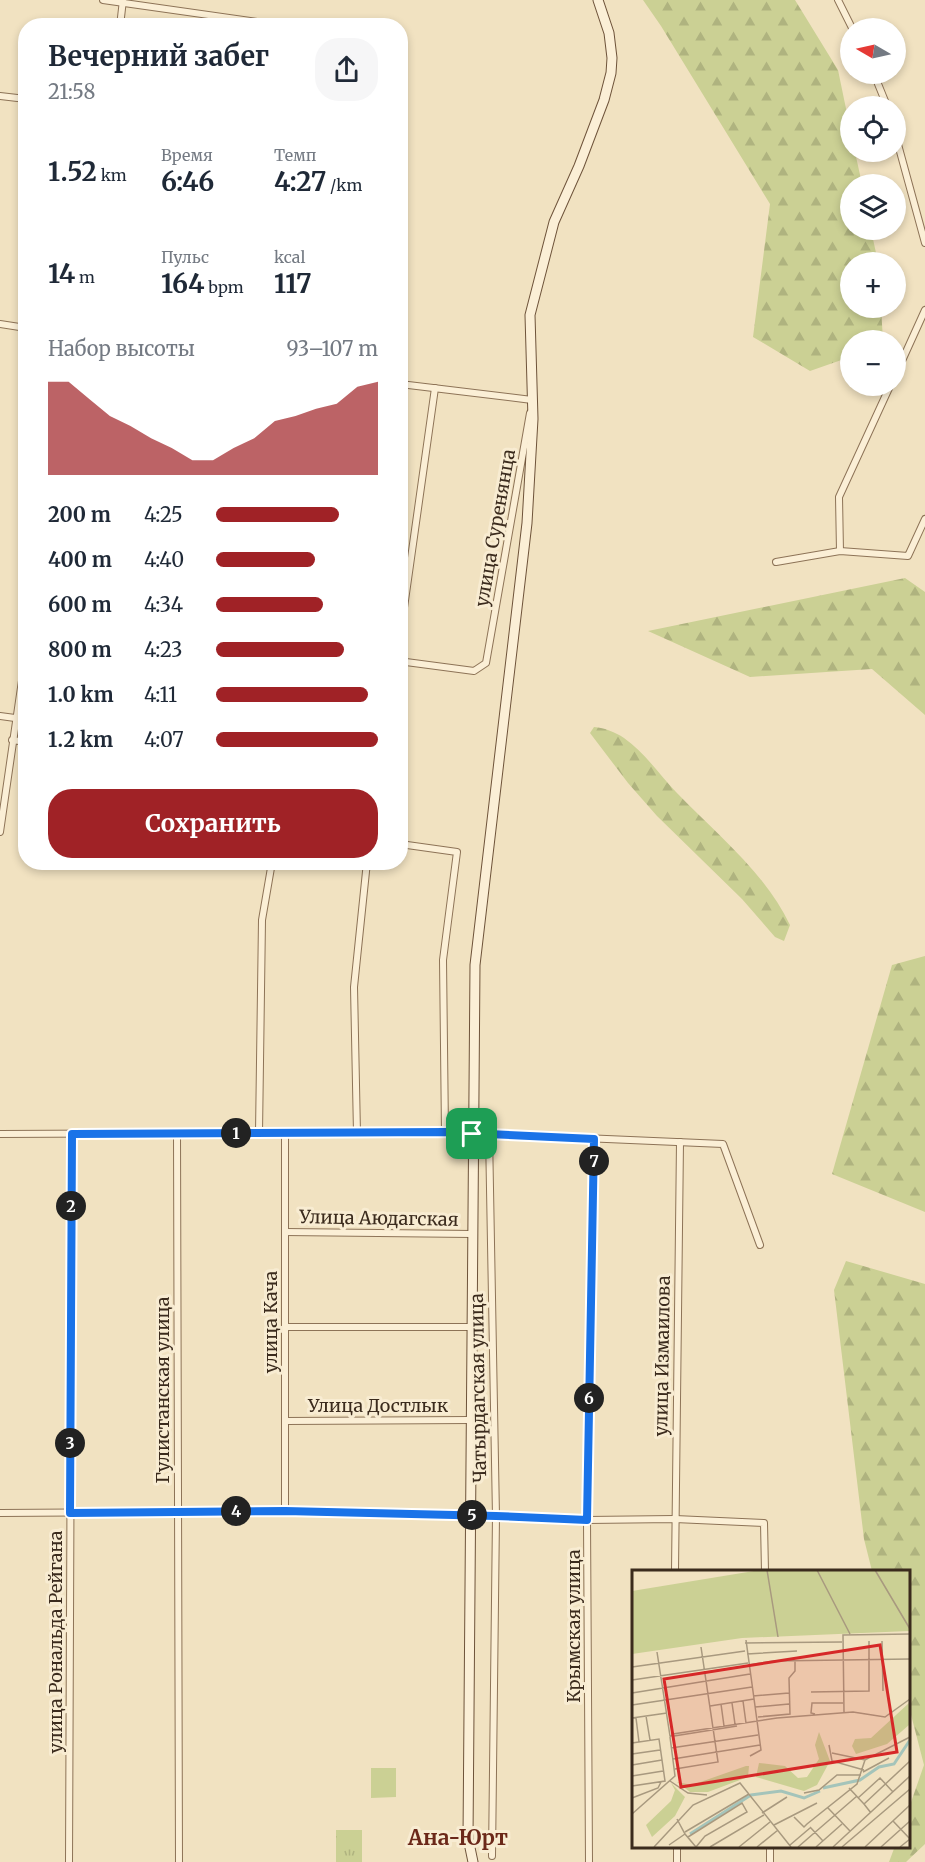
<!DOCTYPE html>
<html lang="ru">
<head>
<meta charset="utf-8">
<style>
  body { margin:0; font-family:Merriweather,serif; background:#f6f6f7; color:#1f2937; height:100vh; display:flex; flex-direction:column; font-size:22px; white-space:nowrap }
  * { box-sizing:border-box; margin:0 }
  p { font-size:20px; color:#747a83 }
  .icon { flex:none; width:33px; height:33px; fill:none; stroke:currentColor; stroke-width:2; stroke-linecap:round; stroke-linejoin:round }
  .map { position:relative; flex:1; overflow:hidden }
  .sheet { position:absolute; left:18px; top:18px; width:390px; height:852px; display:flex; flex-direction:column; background:#fff; border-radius:24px; box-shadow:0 3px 9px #0003 }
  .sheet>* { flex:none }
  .needle { width:39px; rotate:279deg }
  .fabs { position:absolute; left:840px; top:18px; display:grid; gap:12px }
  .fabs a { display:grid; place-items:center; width:66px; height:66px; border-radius:50%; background:#fff; box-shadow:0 3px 9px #0003; font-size:30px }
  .pin { position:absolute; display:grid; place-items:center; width:51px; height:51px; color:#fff; margin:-26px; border-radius:12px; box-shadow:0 3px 9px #0006 }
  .km { position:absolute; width:30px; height:30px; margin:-15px; border-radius:50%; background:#222; color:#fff; font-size:16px; line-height:30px; text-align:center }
  .round { display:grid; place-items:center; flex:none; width:63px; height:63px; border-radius:24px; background:#f6f6f7 }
  .summary { display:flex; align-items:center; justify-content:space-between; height:102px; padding:0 30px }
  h1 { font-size:27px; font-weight:700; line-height:45px }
  .metrics { display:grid; grid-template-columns:repeat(3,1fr); gap:9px; height:102px; padding:6px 30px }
  .metrics div { display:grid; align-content:center }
  .metrics b { font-size:26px; font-weight:700 }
  .metrics small { font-size:16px; font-weight:400 }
  .metrics p { font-size:16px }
  .chart { height:168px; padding:12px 30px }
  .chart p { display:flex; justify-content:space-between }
  .chart svg { width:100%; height:108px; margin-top:6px; fill:#a02226; opacity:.7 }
  .action { display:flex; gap:12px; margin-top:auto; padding:12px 30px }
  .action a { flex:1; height:69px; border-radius:24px; background:#a02226; color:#fff; font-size:24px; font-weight:700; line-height:69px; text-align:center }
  ul { padding:0 30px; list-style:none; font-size:20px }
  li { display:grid; grid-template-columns:96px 72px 1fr; align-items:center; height:45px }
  li i { height:15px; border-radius:8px; background:#a02226 }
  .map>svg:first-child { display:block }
  .green { fill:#cbd094 }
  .forest { fill:url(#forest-firs) }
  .park { fill:url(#park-tufts) }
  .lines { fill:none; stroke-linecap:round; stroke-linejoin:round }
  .street-casing { stroke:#8d7357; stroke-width:8 }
  .secondary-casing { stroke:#6e533a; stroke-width:11 }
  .street { stroke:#fbefd6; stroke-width:6 }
  .secondary { stroke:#fbefd6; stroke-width:9 }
  .route-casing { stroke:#fff; stroke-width:12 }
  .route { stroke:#1a73e8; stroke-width:8 }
  .labels { text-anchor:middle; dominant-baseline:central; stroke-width:6; stroke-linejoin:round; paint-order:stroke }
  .street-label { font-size:18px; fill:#3b2b1d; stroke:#f8ecd2 }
  .quarter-label { font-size:21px; font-weight:bold; fill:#6b2819; stroke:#f8ecd2 }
  .inset-river { fill:none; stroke:#a4c4ba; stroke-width:3 }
  .inset-road { fill:none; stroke:#a8997f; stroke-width:1.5 }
  .view { fill:#d62828; fill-opacity:0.15; stroke:#d62828; stroke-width:3 }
  .inset-edge { fill:none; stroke:#3b2b1d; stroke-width:3 }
</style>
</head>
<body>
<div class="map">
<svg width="925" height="1862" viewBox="0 0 925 1862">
  <defs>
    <pattern id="forest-firs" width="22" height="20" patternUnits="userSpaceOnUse" patternTransform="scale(1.5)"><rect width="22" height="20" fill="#cbd094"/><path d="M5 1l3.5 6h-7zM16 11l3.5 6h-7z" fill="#afb37f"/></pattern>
    <pattern id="park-tufts" width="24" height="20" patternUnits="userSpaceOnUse" patternTransform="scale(1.5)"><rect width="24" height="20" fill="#cbd094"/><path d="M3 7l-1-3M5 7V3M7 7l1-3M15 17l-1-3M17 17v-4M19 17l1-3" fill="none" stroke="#afb37f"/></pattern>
  </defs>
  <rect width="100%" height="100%" fill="#f1e2c1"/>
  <polygon class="green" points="371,1768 396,1768 396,1797 371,1798"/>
  <g class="forest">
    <polygon points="643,0 795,0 838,70 850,128 850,152 855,152 862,184 850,184 850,230 871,230 878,262 850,262 850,308 881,308 883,340 850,340 850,357 810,371 753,337 770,204 661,26"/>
    <polygon points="905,578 925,592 925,715 872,669 750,677 648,631"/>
    <path d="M594 727C605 728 615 732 624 738 644 752 659 774 676 792 715 833 765 872 790 925L784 941 775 937 742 899 657 816 628 783 590 733Z"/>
    <polygon points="925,956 925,1212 832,1174 892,965"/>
    <polygon points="846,1261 925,1284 925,1844 906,1862 889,1862 895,1846 908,1846 909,1808 924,1765 909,1707 908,1571 872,1571 864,1539 834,1290"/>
  </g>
  <rect class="park" x="336" y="1830" width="26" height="32"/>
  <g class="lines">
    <defs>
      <g id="street">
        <polyline points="103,0 286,26"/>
        <polyline points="838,0 852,28"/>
        <polyline points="120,26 123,0"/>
        <polyline points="874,74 887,106"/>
        <polyline points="0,96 26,99"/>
        <polyline points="896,137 925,243"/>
        <polyline points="0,324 26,328"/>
        <polyline points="896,374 925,310"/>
        <polyline points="400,384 532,400"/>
        <polyline points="840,551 839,497 890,386"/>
        <polyline points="776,562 840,551 908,556 925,519"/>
        <polyline points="400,636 435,388"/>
        <polyline points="400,656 406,662 474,671 486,663 530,413"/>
        <polyline points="0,716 15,718"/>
        <polyline points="12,740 26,742"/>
        <polyline points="0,832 26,653"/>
        <polyline points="400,844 457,852 443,960 445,1132"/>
        <polyline points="177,1133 179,1862"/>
        <polyline points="259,1133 262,920 272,862"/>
        <polyline points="285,1133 285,1511"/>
        <polyline points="357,1133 354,987 367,862"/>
        <polyline points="0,1134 445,1132 723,1144 760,1245"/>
        <polyline points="489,1134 496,1516 492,1856"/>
        <polyline points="285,1232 472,1234"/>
        <polyline points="285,1327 472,1327"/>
        <polyline points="285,1421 471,1420"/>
        <polyline points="0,1513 285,1511 496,1516 587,1520 675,1519 764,1523 765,1571"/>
        <polyline points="675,1571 680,1142"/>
        <polyline points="677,1846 677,1862"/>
        <polyline points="770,1846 770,1862"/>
        <polyline points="69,1862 72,1134"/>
        <polyline points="589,1862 587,1520 594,1139"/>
      </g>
      <polyline id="secondary" points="473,1862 468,1838 475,965 527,523 533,419 530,315 554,222 579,166 604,100 611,73 612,58 609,33 598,0"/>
    </defs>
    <use href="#street" class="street-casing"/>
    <use href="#secondary" class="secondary-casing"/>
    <use href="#street" class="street"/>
    <use href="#secondary" class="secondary"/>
  </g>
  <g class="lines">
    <defs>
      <polygon id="route" points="445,1132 594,1139 587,1520 496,1516 285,1511 70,1513 72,1134"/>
    </defs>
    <use href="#route" class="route-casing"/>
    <use href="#route" class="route"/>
  </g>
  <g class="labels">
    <g class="street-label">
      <text transform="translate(495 528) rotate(-80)">улица Суренянца</text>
      <text transform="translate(379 1218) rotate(1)">Улица Аюдагская</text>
      <text transform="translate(270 1322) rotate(-90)">улица Кача</text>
      <text transform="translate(662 1356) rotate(-89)">улица Измаилова</text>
      <text transform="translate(478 1388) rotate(-91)">Чатырдагская улица</text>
      <text transform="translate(162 1390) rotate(-90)">Гулистанская улица</text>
      <text x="378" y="1405">Улица Достлык</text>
      <text transform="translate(573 1626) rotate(-90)">Крымская улица</text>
      <text transform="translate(55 1642) rotate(-90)">улица Рональда Рейгана</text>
    </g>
    <g class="quarter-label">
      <text x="458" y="1837">Ана-Юрт</text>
    </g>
  </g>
  <g transform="translate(632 1570)">
    <rect width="278" height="278" fill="#f1e2c1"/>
    <path d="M128 0H277V61L110 68 0 84V21Z" fill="#cbd094"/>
    <path d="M277 133V155L255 174 224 184 220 176 223 169 239 168ZM187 162 198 191 185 215 172 221 124 207 127 193 153 196 166 208 175 207 187 189 183 175ZM114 196H117L116 207 76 222H58L45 212 60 215ZM39 213 53 227 43 246 20 267 14 255 39 231 43 220Z" fill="#cbd094"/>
    <path class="inset-river" d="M191 218 228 210 247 197 262 194 278 170M58 264 119 225 149 221 172 228 188 221"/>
    <path class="inset-road" d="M135 0 146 67M185 0 218 64M243 0 278 59M114 70 129 180 118 186M250 71 251 121M113 73 210 72M25 82 38 166M115 84 165 81M116 95 142 91 278 89M0 97 113 81M0 110 116 93M179 122 237 121V71M0 123 118 104M121 126 157 123M111 131 114 153M100 133 103 154M89 134 92 156M0 135 120 117M78 136 122 129M123 137 157 134M212 142 211 65 278 64M183 144 179 143 180 133H211M14 146 18 170M126 147 158 144 157 108 163 101V90M0 148 35 143M4 148 7 172M42 166 105 156M0 173 27 169 33 211 0 216M197 175 200 191 232 200M39 178 126 165M200 183 233 190 278 167M0 184 28 180M41 189 128 175M0 195 30 190M43 199 86 192 69 77M231 202 257 188M0 206 31 201M38 211 56 223 75 225M217 218 232 234M172 223 187 220 205 205H229M0 228 26 218 29 212M226 228 248 208 261 222M196 238 218 261M130 243 155 227M239 243 232 234 278 191M0 244 43 206 38 167 41 164 145 148 221 142 253 147 278 129M162 247 172 257 175 254 225 214 233 190M45 249 53 264 64 277 73 266 115 242 110 233 56 267M261 251 278 269 268 277M142 255 185 233M178 257 191 271M53 262 117 224M37 275 53 264M158 275 178 258M22 277 61 235 108 213 159 277M78 277 132 245M107 277 138 252M125 277 146 260M166 277 225 226M184 277 210 254M201 277 278 206M210 277 278 219M233 277 278 235M249 277 278 251"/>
    <path class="view" d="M248 75 265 182 49 217 32 109Z"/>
    <rect width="278" height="278" class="inset-edge"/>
  </g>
</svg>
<div class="fabs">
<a><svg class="needle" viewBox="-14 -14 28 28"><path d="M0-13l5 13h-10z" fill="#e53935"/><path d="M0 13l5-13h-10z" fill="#747a83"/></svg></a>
<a><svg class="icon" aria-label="locate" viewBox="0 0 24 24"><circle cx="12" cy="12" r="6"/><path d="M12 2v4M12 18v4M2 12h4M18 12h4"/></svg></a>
<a><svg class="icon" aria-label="layers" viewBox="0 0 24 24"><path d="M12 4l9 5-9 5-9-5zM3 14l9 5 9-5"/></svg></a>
<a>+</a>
<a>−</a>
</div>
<div class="pin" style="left:472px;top:1134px;background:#1e9e55"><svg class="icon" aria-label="arrive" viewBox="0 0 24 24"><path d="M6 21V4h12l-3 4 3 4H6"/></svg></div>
<b class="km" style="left:236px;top:1133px">1</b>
<b class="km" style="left:71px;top:1206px">2</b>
<b class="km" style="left:70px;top:1443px">3</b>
<b class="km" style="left:236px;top:1511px">4</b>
<b class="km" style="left:472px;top:1515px">5</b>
<b class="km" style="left:589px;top:1398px">6</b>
<b class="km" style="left:594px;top:1161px">7</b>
<section class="sheet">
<div class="summary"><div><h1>Вечерний забег</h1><p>21:58</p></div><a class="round"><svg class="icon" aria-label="share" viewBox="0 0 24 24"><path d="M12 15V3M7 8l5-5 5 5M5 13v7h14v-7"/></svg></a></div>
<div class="metrics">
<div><b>1.52<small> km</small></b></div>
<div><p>Время</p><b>6:46</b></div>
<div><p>Темп</p><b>4:27<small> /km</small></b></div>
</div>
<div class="metrics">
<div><b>14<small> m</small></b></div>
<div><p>Пульс</p><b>164<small> bpm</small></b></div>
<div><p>kcal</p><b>117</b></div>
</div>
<div class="chart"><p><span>Набор высоты</span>93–107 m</p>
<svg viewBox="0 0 160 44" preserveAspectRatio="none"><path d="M0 44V6L10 6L20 13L30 20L40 24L50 29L60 33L70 38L80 38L90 33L100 29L110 22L120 20L130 17L140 15L150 8L160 6V44z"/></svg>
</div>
<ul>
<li><b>200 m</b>4:25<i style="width:76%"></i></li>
<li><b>400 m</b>4:40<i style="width:61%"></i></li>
<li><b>600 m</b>4:34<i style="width:66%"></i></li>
<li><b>800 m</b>4:23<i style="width:79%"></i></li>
<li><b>1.0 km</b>4:11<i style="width:94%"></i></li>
<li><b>1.2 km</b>4:07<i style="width:100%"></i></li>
</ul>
<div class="action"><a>Сохранить</a></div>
</section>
</div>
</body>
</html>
